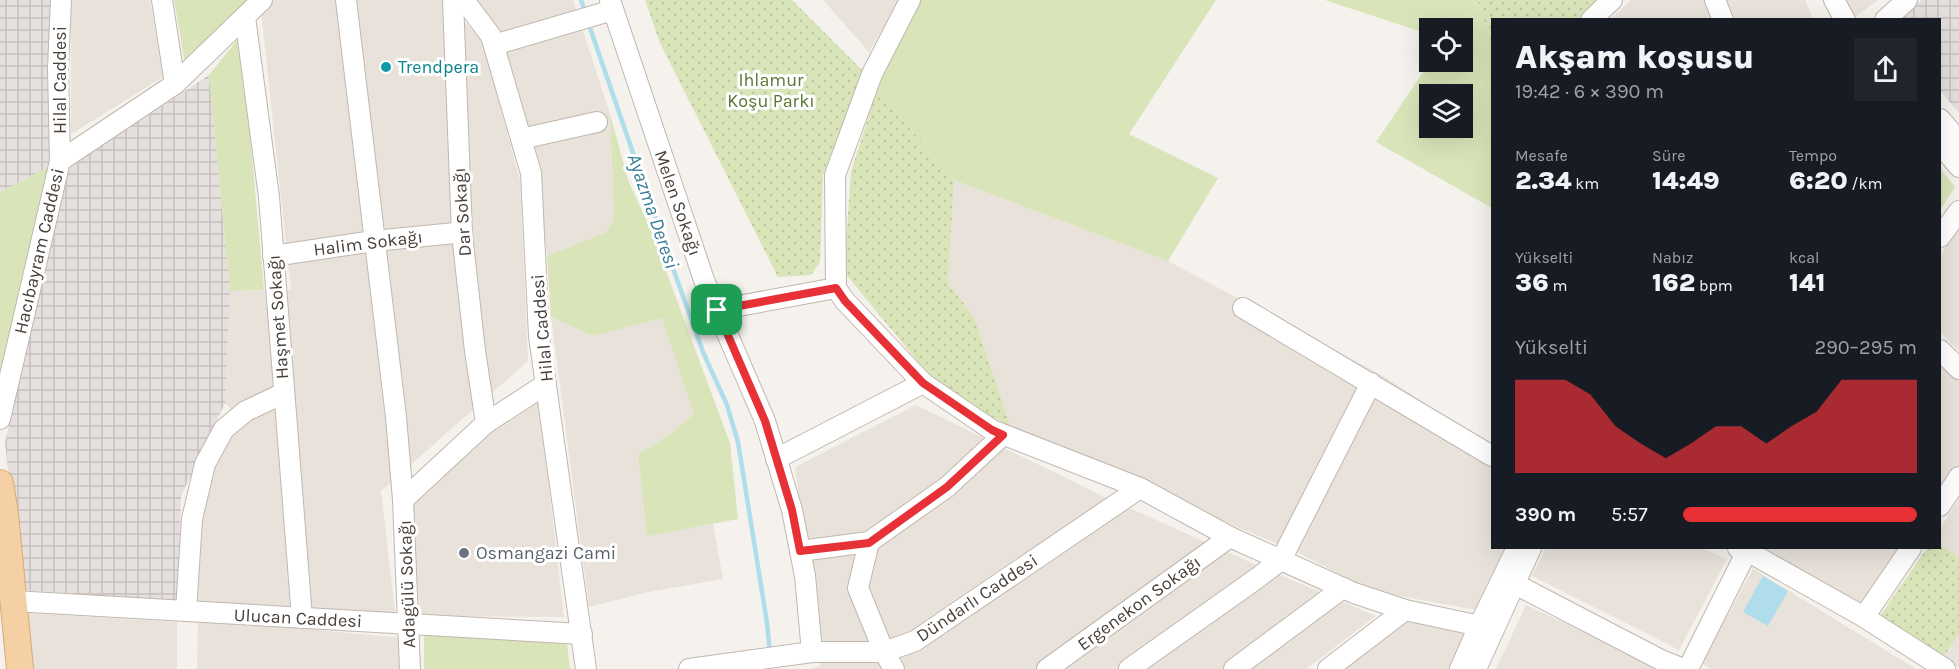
<!DOCTYPE html>
<html lang="tr">
<head>
<meta charset="utf-8">
<style>
  body { margin:0; font-family:Karla,sans-serif; background:#20242c; color:#f1f3f6; height:100vh; display:flex; flex-direction:column; font-size:22px; white-space:nowrap }
  * { box-sizing:border-box; margin:0 }
  p { font-size:20px; color:#9ea1a6 }
  .icon { flex:none; width:33px; height:33px; fill:none; stroke:currentColor; stroke-width:2; stroke-linecap:round; stroke-linejoin:round }
  .map { position:relative; flex:1; overflow:hidden }
  .side { position:absolute; left:1491px; top:18px; width:450px; height:531px; display:flex; flex-direction:column; background:#171b24; border-radius:0px; box-shadow:0 6px 24px #0002 }
  .side>* { flex:none }
  .tools { position:absolute; left:1419px; top:18px; display:grid; gap:12px }
  .tools a { display:grid; place-items:center; width:54px; height:54px; border-radius:0px; background:#171b24; box-shadow:0 6px 24px #0002; font-size:30px }
  .pin { position:absolute; display:grid; place-items:center; width:51px; height:51px; color:#fff; margin:-26px; border-radius:12px; box-shadow:0 3px 9px #0006 }
  .round { display:grid; place-items:center; flex:none; width:63px; height:63px; border-radius:0px; background:#20242c }
  .overview { display:flex; align-items:center; justify-content:space-between; height:102px; padding:0 24px }
  h1 { font-size:33px; font-weight:800; line-height:45px }
  .figures { display:grid; grid-template-columns:repeat(3,1fr); gap:9px; height:102px; padding:6px 24px }
  .figures div { display:grid; align-content:center }
  .figures b { font-size:26px; font-weight:800 }
  .figures small { font-size:16px; font-weight:400 }
  .figures p { font-size:16px }
  .chart { height:168px; padding:12px 24px }
  .chart p { display:flex; justify-content:space-between }
  .chart svg { width:100%; height:108px; margin-top:6px; fill:#e73136; opacity:.7 }
  ul { padding:0 24px; list-style:none; font-size:20px }
  li { display:grid; grid-template-columns:96px 72px 1fr; align-items:center; height:45px }
  li i { height:15px; border-radius:8px; background:#e73136 }
  .map>svg:first-child { display:block }
  .residential { fill:#e8e2db }
  .industrial { fill:url(#industrial-grid) }
  .green { fill:#d9e5b9; fill-rule:evenodd }
  .park { fill:url(#park-dots) }
  .water { fill:#afddeb }
  .lines { fill:none; stroke-linecap:round; stroke-linejoin:round }
  .stream { stroke:#afddeb; stroke-width:4.5 }
  .minor-casing { stroke:#c0b7af; stroke-width:22 }
  .major-casing { stroke:#daaa75; stroke-width:28 }
  .minor { stroke:#fff; stroke-width:20 }
  .major { stroke:#f5d0a4; stroke-width:26 }
  .route-casing { stroke:#fff; stroke-width:12 }
  .route { stroke:#e73136; stroke-width:8 }
  .culture-dot { fill:#0f9aa8; stroke:#fff; stroke-width:2 }
  .worship-dot { fill:#6b7280; stroke:#fff; stroke-width:2 }
  .labels { text-anchor:middle; dominant-baseline:central; stroke-width:6; stroke-linejoin:round; paint-order:stroke }
  .culture-label { font-size:18px; fill:#0d838f; stroke:#fff; text-anchor:start }
  .street-label { font-size:18px; fill:#49403a; stroke:#fff }
  .park-label { font-size:18px; fill:#587632; stroke:#fff }
  .worship-label { font-size:18px; fill:#5b616d; stroke:#fff; text-anchor:start }
  .water-label { font-size:20px; font-style:italic; fill:#367d95; stroke:#fff }
</style>
</head>
<body>
<div class="map">
<svg width="1959" height="669" viewBox="0 0 1959 669">
  <defs>
    <pattern id="industrial-grid" width="8" height="8" patternUnits="userSpaceOnUse" patternTransform="scale(1.5)"><rect width="8" height="8" fill="#e5e0dd"/><path d="M0 4h8M4 0v8" fill="none" stroke="#c6c1be"/></pattern>
    <pattern id="park-dots" width="8" height="8" patternUnits="userSpaceOnUse" patternTransform="scale(1.5)"><rect width="8" height="8" fill="#d9e5b9"/><path d="M2 2h.1M6 6h.1" fill="none" stroke="#bcc6a0" stroke-width="1.8" stroke-linecap="round"/></pattern>
  </defs>
  <rect width="100%" height="100%" fill="#f5f1ec"/>
  <g class="residential">
    <polygon points="71,0 150,0 163,77 71,134"/>
    <polygon points="271,0 442,0 482,39 520,180 528,361 381,491 396,619 194,603 200,522 214,467 237,416 225,403 230,291 291,290 261,11"/>
    <polygon points="470,0 573,0 610,114 614,219 606,232 547,256 538,177 503,37"/>
    <polygon points="823,0 899,0 869,52"/>
    <polygon points="1631,0 1805,0 1813,19 1610,20"/>
    <polygon points="1843,0 1878,0 1852,19"/>
    <polygon points="954,180 1168,261 1385,377 1492,448 1492,548 1507,548 1476,610 1372,591 1295,551 1120,478 1010,426 974,317 948,283"/>
    <polygon points="1959,225 1959,351 1940,332 1940,257"/>
    <polygon points="551,317 593,336 662,317 694,414 666,437 638,454 647,535 713,524 723,579 648,592 589,607"/>
    <polygon points="1940,362 1959,380 1959,464 1940,494"/>
    <polygon points="525,399 539,401 564,617 421,616 404,498"/>
    <polygon points="916,405 1103,496 1265,569 1121,669 810,669 821,666 795,467"/>
    <polygon points="1959,499 1959,557 1940,544 1940,529"/>
    <polygon points="1546,548 1702,548 1727,559 1679,650 1532,576"/>
    <polygon points="1768,548 1906,548 1865,611 1764,555"/>
    <polygon points="1753,569 1916,669 1711,669 1701,663"/>
    <polygon points="1273,572 1376,616 1306,669 1135,669"/>
    <polygon points="1526,605 1649,662 1660,669 1496,669"/>
    <polygon points="24,613 177,622 177,669 31,669"/>
    <polygon points="1404,618 1468,633 1453,669 1335,669"/>
    <polygon points="198,619 403,638 402,669 197,669"/>
    <polygon points="1959,634 1959,667 1942,659"/>
  </g>
  <g class="industrial">
    <polygon points="0,0 50,0 49,167 0,192"/>
    <polygon points="1921,0 1959,0 1959,113 1940,91 1940,20 1900,20"/>
    <polygon points="209,75 230,291 225,403 181,496 178,601 21,590 5,443 69,168"/>
  </g>
  <g class="green">
    <polygon points="174,0 247,0 185,63"/>
    <polygon points="920,0 1216,0 1129,134 1218,178 1168,261 954,180 877,90 895,43"/>
    <path d="M1325 0H1478L1492 47V208L1376 142 1430 62H1462V28H1430L1429 54 1419 31ZM1430 94H1462V128H1430Z"/>
    <polygon points="241,35 264,290 230,291 209,75"/>
    <polygon points="610,114 628,180 650,228 730,443 738,519 647,536 638,454 666,437 694,414 662,318 593,336 551,317 547,256 606,232 614,219"/>
    <polygon points="49,167 0,388 0,192"/>
    <polygon points="1940,168 1955,187 1940,210"/>
    <polygon points="424,631 566,634 570,669 424,669"/>
  </g>
  <g class="park">
    <polygon points="645,0 792,0 864,72 823,175 820,262 811,275 778,277 660,43"/>
    <polygon points="1478,0 1597,0 1578,19 1492,20 1492,47"/>
    <polygon points="877,90 954,180 948,283 974,317 1010,426 956,398 924,369 844,272 851,172"/>
    <polygon points="1940,544 1959,557 1959,634 1942,659 1880,616 1927,548 1940,548"/>
  </g>
  <polygon class="water" points="1763,576 1788,591 1768,626 1743,612"/>
  <g class="lines">
    <g class="stream">
      <polyline points="581,0 586,14"/>
      <polyline points="588,22 665,246 703,352 727,405 738,442 767,623 770,654"/>
    </g>
    <defs>
      <g id="minor">
        <polyline points="162,0 175,84"/>
        <polyline points="346,0 396,417 403,500 486,423 546,384"/>
        <polyline points="453,0 462,234 475,351 486,423"/>
        <polyline points="464,0 491,36 531,173 539,336 586,669"/>
        <polyline points="610,0 704,280 765,421 792,510 805,576 812,652"/>
        <polyline points="1715,0 1723,20"/>
        <polyline points="1834,0 1845,20"/>
        <polyline points="245,17 269,197 302,618"/>
        <polyline points="1591,20 1612,0"/>
        <polyline points="1885,20 1907,0"/>
        <polyline points="494,45 613,10"/>
        <polyline points="1940,119 1959,141"/>
        <polyline points="521,139 597,122"/>
        <polyline points="1940,144 1959,167"/>
        <polyline points="60,161 58,68 61,0"/>
        <polyline points="1940,237 1959,211"/>
        <polyline points="273,256 374,241 455,233 462,234"/>
        <polyline points="1243,308 1492,456"/>
        <polyline points="717,310 836,288 835,175 872,74 910,0"/>
        <polyline points="1940,350 1959,369"/>
        <polyline points="923,383 992,430 1140,488"/>
        <polyline points="0,419 60,161 175,84 262,0"/>
        <polyline points="776,459 923,383 845,301 836,288"/>
        <polyline points="403,500 410,669"/>
        <polyline points="1940,506 1959,477"/>
        <polyline points="869,542 858,588 884,652 894,669"/>
        <polyline points="1749,548 1747,551 1864,617"/>
        <polyline points="1911,548 1864,617 1945,669"/>
        <polyline points="800,551 869,542 947,487 1003,435"/>
        <polyline points="1504,575 1515,584 1661,660 1683,669"/>
        <polyline points="13,601 582,634"/>
        <polyline points="186,611 192,519 205,464 224,429 246,411 284,393"/>
        <polyline points="689,669 812,652 884,652 915,641 1140,488 1230,537 1354,593 1405,610 1494,629"/>
        <polyline points="1047,669 1230,537"/>
        <polyline points="1129,669 1256,579 1281,560 1371,383"/>
        <polyline points="1234,669 1343,588"/>
        <polyline points="1328,669 1405,610"/>
        <polyline points="1460,669 1479,626 1517,548"/>
        <polyline points="1476,669 1531,548"/>
        <polyline points="1688,669 1747,551 1738,548"/>
      </g>
      <polyline id="major" points="0,483 5,514 20,669"/>
    </defs>
    <use href="#minor" class="minor-casing"/>
    <use href="#major" class="major-casing"/>
    <use href="#minor" class="minor"/>
    <use href="#major" class="major"/>
  </g>
  <g class="lines">
    <defs>
      <polygon id="route" points="836,288 845,301 923,383 992,430 1003,435 947,487 869,543 800,551 792,510 765,421 717,310"/>
    </defs>
    <use href="#route" class="route-casing"/>
    <use href="#route" class="route"/>
  </g>
  <circle class="culture-dot" cx="386" cy="67" r="6"/>
  <circle class="worship-dot" cx="464" cy="553" r="6"/>
  <g class="labels">
    <g class="culture-label">
      <text x="398" y="67">Trendpera</text>
    </g>
    <g class="street-label">
      <text transform="translate(60 80) rotate(-90)">Hilal Caddesi</text>
      <text transform="translate(678 203) rotate(71)">Melen Sokağı</text>
      <text transform="translate(462 212) rotate(-94)">Dar Sokağı</text>
      <text transform="translate(368 243) rotate(-7)">Halim Sokağı</text>
      <text transform="translate(39 251) rotate(-77)">Hacıbayram Caddesi</text>
      <text transform="translate(278 317) rotate(-94)">Haşmet Sokağı</text>
      <text transform="translate(542 328) rotate(-95)">Hilal Caddesi</text>
      <text transform="translate(407 584) rotate(-92)">Adagülü Sokağı</text>
      <text transform="translate(977 598) rotate(-34)">Dündarlı Caddesi</text>
      <text transform="translate(1139 603) rotate(-36)">Ergenekon Sokağı</text>
      <text transform="translate(298 618) rotate(3)">Ulucan Caddesi</text>
    </g>
    <g class="park-label">
      <text x="771" y="80">Ihlamur<tspan x="771" dy="21">Koşu Parkı</tspan></text>
    </g>
    <g class="worship-label">
      <text x="476" y="553">Osmangazi Cami</text>
    </g>
    <g class="water-label">
      <text transform="translate(653 211) rotate(71)">Ayazma Deresi</text>
    </g>
  </g>
</svg>
<div class="tools">
<a><svg class="icon" aria-label="locate" viewBox="0 0 24 24"><circle cx="12" cy="12" r="6"/><path d="M12 2v4M12 18v4M2 12h4M18 12h4"/></svg></a>
<a><svg class="icon" aria-label="layers" viewBox="0 0 24 24"><path d="M12 4l9 5-9 5-9-5zM3 14l9 5 9-5"/></svg></a>
</div>
<div class="pin" style="left:717px;top:310px;background:#1e9e55"><svg class="icon" aria-label="arrive" viewBox="0 0 24 24"><path d="M6 21V4h12l-3 4 3 4H6"/></svg></div>
<section class="side">
<div class="overview"><div><h1>Akşam koşusu</h1><p>19:42 · 6 × 390 m</p></div><a class="round"><svg class="icon" aria-label="share" viewBox="0 0 24 24"><path d="M12 15V3M7 8l5-5 5 5M5 13v7h14v-7"/></svg></a></div>
<div class="figures">
<div><p>Mesafe</p><b>2.34<small> km</small></b></div>
<div><p>Süre</p><b>14:49</b></div>
<div><p>Tempo</p><b>6:20<small> /km</small></b></div>
</div>
<div class="figures">
<div><p>Yükselti</p><b>36<small> m</small></b></div>
<div><p>Nabız</p><b>162<small> bpm</small></b></div>
<div><p>kcal</p><b>141</b></div>
</div>
<div class="chart"><p><span>Yükselti</span>290–295 m</p>
<svg viewBox="0 0 160 44" preserveAspectRatio="none"><path d="M0 44V6L10 6L20 6L30 12L40 25L50 32L60 38L70 32L80 25L90 25L100 32L110 25L120 19L130 6L140 6L150 6L160 6V44z"/></svg>
</div>
<ul>
<li><b>390 m</b>5:57<i style="width:100%"></i></li>
</ul>
</section>
</div>
</body>
</html>
